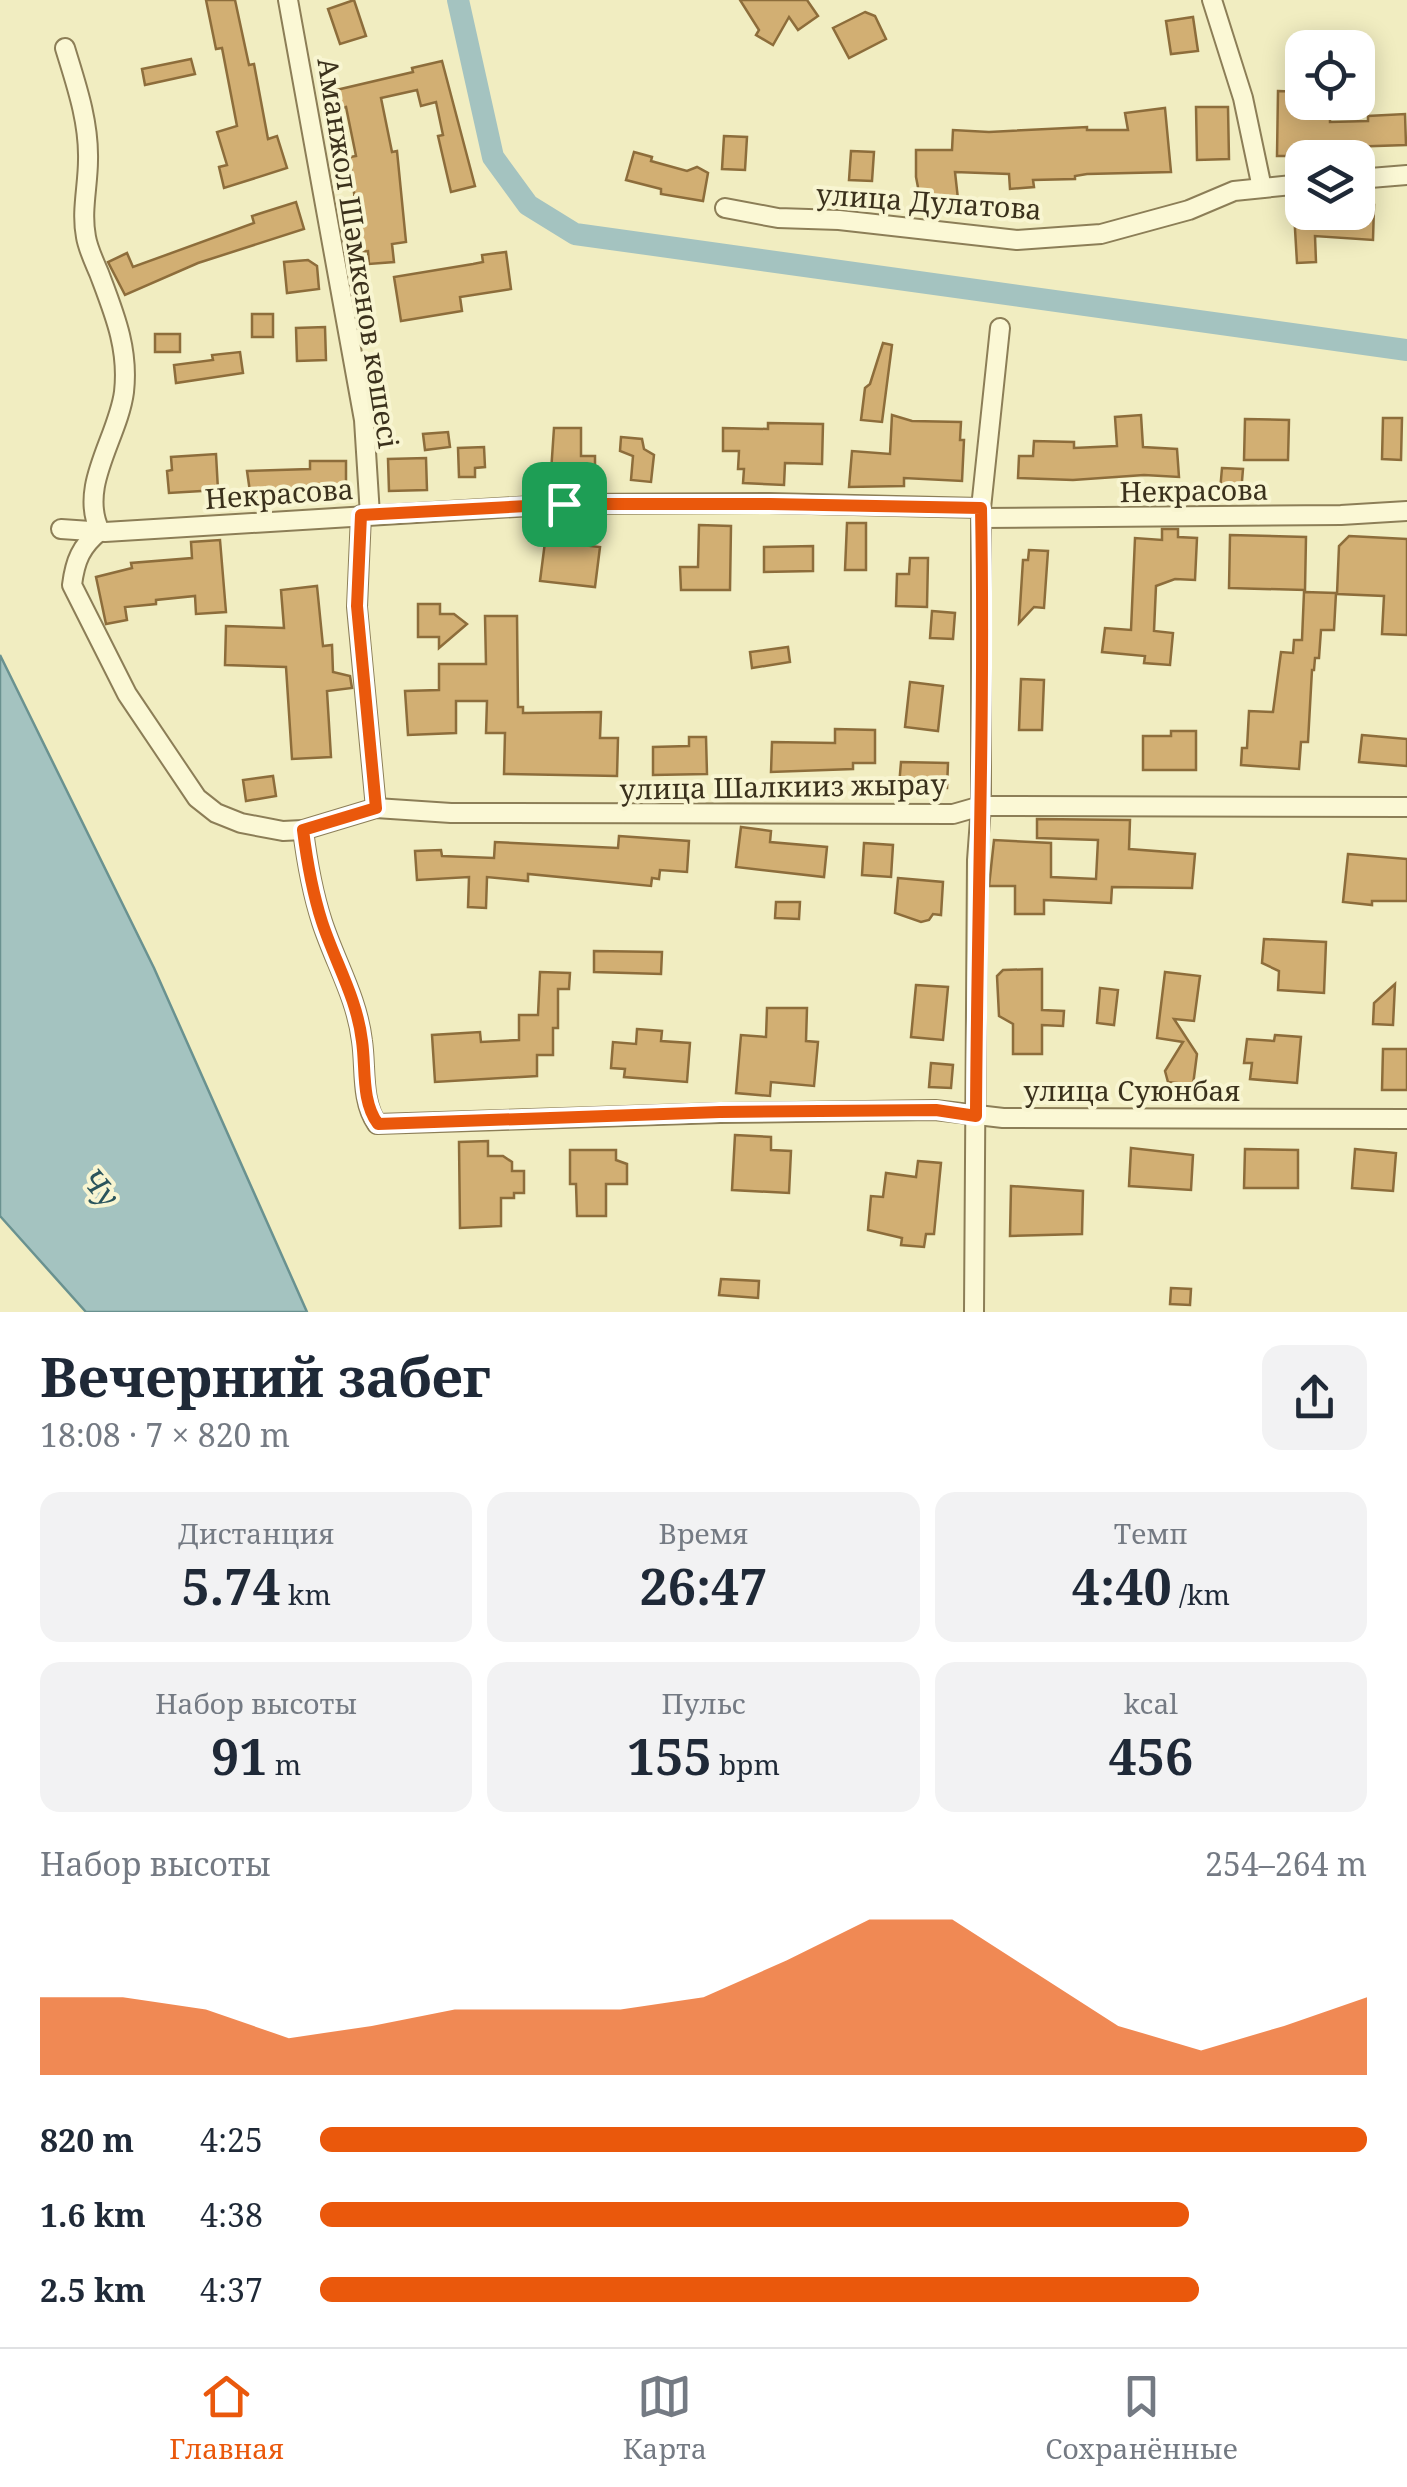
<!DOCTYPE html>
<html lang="ru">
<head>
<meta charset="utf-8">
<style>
  body { margin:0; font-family:"Noto Serif",serif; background:#f2f2f3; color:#1f2937; height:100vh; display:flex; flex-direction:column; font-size:38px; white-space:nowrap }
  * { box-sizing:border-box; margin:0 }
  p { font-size:32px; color:#747a83 }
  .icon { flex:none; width:55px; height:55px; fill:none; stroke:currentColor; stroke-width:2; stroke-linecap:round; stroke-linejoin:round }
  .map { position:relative; height:1312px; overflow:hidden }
  .drawer { display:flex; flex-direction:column; background:#fff; flex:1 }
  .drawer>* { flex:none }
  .buttons { position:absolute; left:1285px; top:30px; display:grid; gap:20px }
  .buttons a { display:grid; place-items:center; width:90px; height:90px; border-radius:20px; background:#fff; box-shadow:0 5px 25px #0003; font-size:50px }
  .pin { position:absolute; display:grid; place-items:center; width:85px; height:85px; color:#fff; margin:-42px; border-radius:20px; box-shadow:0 5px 15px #0006 }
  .round { display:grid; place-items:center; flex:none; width:105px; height:105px; border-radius:20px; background:#f2f2f3 }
  .summary { display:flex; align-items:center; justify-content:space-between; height:170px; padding:0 40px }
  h1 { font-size:55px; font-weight:700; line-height:75px }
  .stats { display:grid; grid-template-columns:repeat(3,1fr); gap:15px; height:170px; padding:10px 40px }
  .stats div { display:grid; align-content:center; border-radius:20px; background:#f2f2f3; text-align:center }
  .stats b { font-size:50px; font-weight:700 }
  .stats small { font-size:28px; font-weight:400 }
  .stats p { font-size:28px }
  .chart { height:280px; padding:20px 40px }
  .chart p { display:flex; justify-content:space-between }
  .chart svg { width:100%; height:180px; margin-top:10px; fill:#ea580c; opacity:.7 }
  ul { padding:0 40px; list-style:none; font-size:32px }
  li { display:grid; grid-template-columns:160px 120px 1fr; align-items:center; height:75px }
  li i { height:25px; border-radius:12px; background:#ea580c }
  .tabs { display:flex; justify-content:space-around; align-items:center; height:140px; border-top:2px solid #e0e1e3; background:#fff; font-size:28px; color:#747a83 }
  .tabs a { display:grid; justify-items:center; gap:5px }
  .tabs .current { color:#ea580c }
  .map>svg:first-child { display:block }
  .water { fill:#a4c3c0; stroke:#6a9290; stroke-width:2.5 }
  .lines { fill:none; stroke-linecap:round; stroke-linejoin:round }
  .canal { stroke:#a4c3c0; stroke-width:22 }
  .building { fill:#d2af73; stroke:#8d6d3b; stroke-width:2.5 }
  .minor-casing { stroke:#8c7e57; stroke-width:22 }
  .minor { stroke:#fbf8d5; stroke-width:18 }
  .route-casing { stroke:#fff; stroke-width:20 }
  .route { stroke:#ea580c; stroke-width:12 }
  .labels { text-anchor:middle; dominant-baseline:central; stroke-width:8; stroke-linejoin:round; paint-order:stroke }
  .street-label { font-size:28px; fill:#3b311c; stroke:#f8f5d1 }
  .water-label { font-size:30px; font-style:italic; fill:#2a545c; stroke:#f8f5d1 }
</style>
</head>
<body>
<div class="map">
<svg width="1407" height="1312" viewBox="0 0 1407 1312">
  <rect width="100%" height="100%" fill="#f1edc1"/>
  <polygon class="water" points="0,655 154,968 307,1312 86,1312 0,1216"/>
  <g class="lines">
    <polyline class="canal" points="458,0 493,157 528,205 575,234 1407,350"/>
  </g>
  <g class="building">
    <polygon points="206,0 235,0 249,65 254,64 268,139 277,136 287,168 224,188 219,167 227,165 217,132 237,126 222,48 216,49"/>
    <polygon points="354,0 366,36 340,44 328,9"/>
    <polygon points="740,0 807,0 818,16 798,30 789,17 773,45 756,35 759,30"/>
    <polygon points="865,12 875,16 886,39 849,58 833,28"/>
    <polygon points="1193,17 1198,51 1171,54 1166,21"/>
    <polygon points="191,59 195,74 145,85 142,69"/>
    <polygon points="442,61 475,186 451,192 438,136 443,135 436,102 421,106 417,90 381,98 392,152 397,151 406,242 392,244 394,262 369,264 368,251 348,253 344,211 356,210 350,157 356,156 346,107 336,109 332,91 413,72 412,68"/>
    <polygon points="1278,91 1302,92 1302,102 1330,102 1330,122 1368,121 1368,116 1405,114 1406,145 1316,148 1315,156 1277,156"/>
    <polygon points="1196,107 1228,107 1229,159 1197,160"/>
    <polygon points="1165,108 1171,172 1087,174 1075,176 1075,179 1033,180 1034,187 1010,189 1009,174 955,172 958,199 921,203 916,177 916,150 952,150 953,130 989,132 1087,127 1087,130 1128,130 1125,113"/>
    <polygon points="724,136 747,137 745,170 722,169"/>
    <polygon points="851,151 874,152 872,181 849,180"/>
    <polygon points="634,152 652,157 651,161 687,171 697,167 708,173 703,201 661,194 661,189 626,180"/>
    <polygon points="296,202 304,229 198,263 125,295 108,262 127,253 133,267 254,223 252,216"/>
    <polygon points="1358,204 1374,205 1373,240 1315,236 1316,262 1297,263 1294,212 1358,212"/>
    <polygon points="506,252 511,289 460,297 462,311 401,321 394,277 473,264 483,262 482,255"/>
    <polygon points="308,260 317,266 319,289 287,293 284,262"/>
    <rect x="252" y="314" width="21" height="23"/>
    <polygon points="325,327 326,360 297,361 296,328"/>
    <rect x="155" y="334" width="25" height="18"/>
    <polygon points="883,343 892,345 882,422 861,420 865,388 870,384"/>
    <polygon points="240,352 243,373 176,383 174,365 213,360 212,355"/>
    <polygon points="892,415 912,421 961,422 960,440 964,440 962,481 904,478 904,486 849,487 852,451 890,454"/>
    <polygon points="1141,415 1143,447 1177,449 1179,477 1144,475 1073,480 1018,478 1019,456 1033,456 1034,441 1074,442 1074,448 1117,446 1115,417"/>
    <polygon points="1383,418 1402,418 1401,460 1382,459"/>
    <polygon points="1245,419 1289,420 1288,460 1244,460"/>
    <polygon points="768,423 823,424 822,464 785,463 784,485 743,483 744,469 738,469 739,451 723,451 723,428 768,429"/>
    <polygon points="554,428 581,428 581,456 595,456 595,486 550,487"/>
    <polygon points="448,432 450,447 425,450 423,434"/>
    <polygon points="621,437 642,439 644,449 654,455 651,482 631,480 633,456 620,451"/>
    <polygon points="484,447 485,467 475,468 475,477 459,477 458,448"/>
    <polygon points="216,454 218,490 169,493 167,471 172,470 171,457"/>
    <polygon points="426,458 427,490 389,491 388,459"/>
    <polygon points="310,461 346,461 346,492 287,493 287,498 251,499 247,471 310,469"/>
    <polygon points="1222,468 1243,469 1241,493 1220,491"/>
    <polygon points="847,523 866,523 866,570 845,570"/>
    <polygon points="699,525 731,526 730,590 681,590 680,567 698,567"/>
    <polygon points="1162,529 1178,529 1178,537 1197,538 1195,580 1175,579 1156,586 1154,631 1173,633 1170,665 1144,663 1145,656 1102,652 1105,628 1131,630 1135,538 1162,540"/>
    <polygon points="553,533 573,535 572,544 600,547 595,587 540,581 545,542 552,542"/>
    <polygon points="1230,535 1306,537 1305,590 1229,588"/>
    <polygon points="1349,536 1407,539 1407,635 1382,634 1384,596 1337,594 1339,546"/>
    <polygon points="220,540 226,612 196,614 195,596 156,600 156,604 125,607 127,620 106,624 96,577 132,568 131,563 192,558 191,542"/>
    <polygon points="813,546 813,571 764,572 764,547"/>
    <polygon points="1029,550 1048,551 1044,608 1034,607 1019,623 1023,560 1028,560"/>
    <polygon points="910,558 928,558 927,607 896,606 897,574 909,574"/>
    <polygon points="317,586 323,646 332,645 333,672 350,676 352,688 327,691 331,757 292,759 286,667 225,665 226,626 284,628 281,590"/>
    <polygon points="1304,592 1336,593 1334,630 1321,630 1319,658 1315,658 1314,670 1312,670 1308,742 1301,742 1299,769 1241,765 1242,748 1247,748 1249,711 1273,712 1281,652 1293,653 1294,640 1302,640"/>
    <polygon points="418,604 440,604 440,614 454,614 467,624 439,648 439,637 418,637"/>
    <polygon points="932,611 955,613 953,639 930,638"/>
    <polygon points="485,616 517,616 518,707 523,707 523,713 601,712 600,738 618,738 617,776 504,774 505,733 486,733 487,701 456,701 456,733 408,735 405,691 439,690 439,664 486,664"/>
    <polygon points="788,647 790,662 752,668 750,652"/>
    <polygon points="1021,679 1044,680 1042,730 1019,730"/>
    <polygon points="910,682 943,686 938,731 905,727"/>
    <polygon points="835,729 875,730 875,763 853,763 853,769 771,772 772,742 835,743"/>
    <polygon points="1171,731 1196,731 1196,770 1143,770 1143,736 1171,736"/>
    <polygon points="1362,735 1407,739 1407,766 1359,762"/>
    <polygon points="689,737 706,737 707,774 653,775 653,747 689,746"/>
    <polygon points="901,762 948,763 947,788 899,786"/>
    <polygon points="273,776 276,796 246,801 243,780"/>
    <polygon points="1037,819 1130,820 1129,849 1195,854 1192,888 1112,887 1111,903 1044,900 1044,914 1015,914 1015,886 989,886 994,840 1051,843 1051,877 1096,879 1098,840 1037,838"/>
    <polygon points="741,827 771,831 770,842 827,847 824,877 736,867"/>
    <polygon points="619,836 689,841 687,872 660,870 659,879 652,878 651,886 528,874 528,881 487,877 486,908 468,907 469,877 417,880 415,851 441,850 442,856 494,858 495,842 618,848"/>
    <polygon points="864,843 893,845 891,877 862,875"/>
    <polygon points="1348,854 1407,859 1407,901 1372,901 1372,905 1343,902"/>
    <polygon points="898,878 943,882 941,915 933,914 929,920 921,922 895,913"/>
    <polygon points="776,902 800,902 799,919 775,918"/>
    <polygon points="1264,939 1326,942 1324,993 1278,990 1279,971 1262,963"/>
    <polygon points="594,951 662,952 661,974 594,972"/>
    <polygon points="1042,969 1042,1010 1064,1011 1063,1026 1042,1025 1042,1054 1013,1054 1013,1024 999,1016 997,976 1003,970"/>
    <polygon points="540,972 570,973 569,989 558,989 558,1028 553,1028 553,1055 537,1055 537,1076 435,1082 432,1035 480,1032 481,1042 519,1040 519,1015 538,1015"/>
    <polygon points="1165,972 1200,976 1194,1021 1174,1019 1197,1054 1193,1085 1168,1082 1165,1071 1183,1042 1157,1038"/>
    <polygon points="1395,984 1393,1025 1373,1024 1374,1003"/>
    <polygon points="916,985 948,987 943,1040 911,1037"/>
    <polygon points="1100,988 1118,990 1114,1025 1097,1023"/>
    <polygon points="767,1008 807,1008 806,1041 818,1042 814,1086 771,1082 770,1096 736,1093 741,1035 766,1037"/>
    <polygon points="637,1029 662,1031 661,1041 690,1043 687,1082 624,1077 625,1069 611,1068 613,1042 636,1044"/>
    <polygon points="1275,1035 1301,1037 1297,1083 1250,1079 1252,1063 1244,1063 1247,1039 1274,1041"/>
    <polygon points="1383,1049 1407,1049 1407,1090 1382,1090"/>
    <polygon points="931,1063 953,1065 951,1088 929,1087"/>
    <polygon points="735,1135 771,1137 771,1150 791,1151 789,1193 732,1190"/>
    <polygon points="488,1141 488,1156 503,1156 512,1162 512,1171 524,1171 524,1193 514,1193 514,1198 501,1198 501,1226 460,1228 459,1142"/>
    <polygon points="1131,1148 1193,1155 1191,1190 1129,1186"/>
    <polygon points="1245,1149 1298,1150 1298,1188 1244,1188"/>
    <polygon points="1355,1149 1396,1153 1393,1191 1352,1188"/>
    <polygon points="570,1150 616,1150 616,1160 627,1164 627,1184 606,1184 606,1216 577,1216 576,1184 570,1184"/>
    <polygon points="918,1161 941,1163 934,1234 926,1234 924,1247 901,1245 902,1238 868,1230 871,1196 883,1197 886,1173 916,1177"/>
    <polygon points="1011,1186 1083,1191 1082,1234 1010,1236"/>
    <polygon points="721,1279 759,1281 758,1298 719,1295"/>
    <polygon points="1171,1288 1191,1289 1190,1305 1170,1304"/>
  </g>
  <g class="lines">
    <defs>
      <g id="minor">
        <polyline points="288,0 364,420 370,515"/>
        <polyline points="1212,0 1243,98 1262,188"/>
        <path d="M65 48C76 84 89 121 88 160 88 186 81 211 86 237 88 249 94 261 99 273 114 313 129 348 124 392 118 438 78 486 100 531 81 546 75 561 72 585L127 694 197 798 216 813 241 823 283 831 303 830 376 808 451 813 953 814 981 806 1407 807"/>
        <polyline points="1358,179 1407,175"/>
        <polyline points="725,208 778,218 839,220 1017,240 1101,234 1189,210 1234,191 1302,184"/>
        <polyline points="361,515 357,607 376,808"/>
        <polyline points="981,518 1341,515 1407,511"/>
        <polyline points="61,529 105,532 565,504 769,503 981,508"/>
        <path d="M303 830C307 862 312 891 322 922 335 962 357 998 362 1041 366 1068 361 1101 377 1124L720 1113 935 1110 1003 1118 1407 1119"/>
        <polyline points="974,1312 977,860 981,806 981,508 1000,328"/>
      </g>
    </defs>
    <use href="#minor" class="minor-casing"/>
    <use href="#minor" class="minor"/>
  </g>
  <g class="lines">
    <defs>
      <path id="route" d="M564 504H770L981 508C985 710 977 913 976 1116L936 1110 720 1112 378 1124C361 1101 366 1068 362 1041 357 998 335 962 322 922 312 891 307 862 303 830L376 808 357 606 361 515Z"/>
    </defs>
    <use href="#route" class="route-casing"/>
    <use href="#route" class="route"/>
  </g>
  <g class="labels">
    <g class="street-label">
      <text transform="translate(929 201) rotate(4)">улица Дулатова</text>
      <text transform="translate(359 253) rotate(81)">Аманжол Шәмкенов көшесі</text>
      <text transform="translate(1194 490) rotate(-1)">Некрасова</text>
      <text transform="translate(279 493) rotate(-4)">Некрасова</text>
      <text transform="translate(783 786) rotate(-1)">улица Шалкииз жырау</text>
      <text x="1132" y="1090">улица Суюнбая</text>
    </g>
    <g class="water-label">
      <text transform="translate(101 1187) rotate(50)">Чу</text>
    </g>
  </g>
</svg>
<div class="buttons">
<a><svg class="icon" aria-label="locate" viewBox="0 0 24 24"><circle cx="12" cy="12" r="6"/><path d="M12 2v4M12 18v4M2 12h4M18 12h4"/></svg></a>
<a><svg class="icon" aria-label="layers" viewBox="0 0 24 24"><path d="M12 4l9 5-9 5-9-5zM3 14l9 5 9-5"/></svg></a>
</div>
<div class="pin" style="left:564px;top:504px;background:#1e9e55"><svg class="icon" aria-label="arrive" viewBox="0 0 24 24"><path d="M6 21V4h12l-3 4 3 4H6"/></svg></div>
</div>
<section class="drawer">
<div class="summary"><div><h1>Вечерний забег</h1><p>18:08 · 7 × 820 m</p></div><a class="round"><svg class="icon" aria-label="share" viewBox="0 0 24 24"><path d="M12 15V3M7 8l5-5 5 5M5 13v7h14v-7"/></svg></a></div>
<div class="stats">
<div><p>Дистанция</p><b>5.74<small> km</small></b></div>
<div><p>Время</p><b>26:47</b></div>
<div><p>Темп</p><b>4:40<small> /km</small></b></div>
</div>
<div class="stats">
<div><p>Набор высоты</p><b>91<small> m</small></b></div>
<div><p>Пульс</p><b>155<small> bpm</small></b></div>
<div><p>kcal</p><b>456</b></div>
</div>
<div class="chart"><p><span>Набор высоты</span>254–264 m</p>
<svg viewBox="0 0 160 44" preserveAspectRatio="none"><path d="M0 44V25L10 25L20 28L30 35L40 32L50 28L60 28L70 28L80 25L90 16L100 6L110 6L120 19L130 32L140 38L150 32L160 25V44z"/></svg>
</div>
<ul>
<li><b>820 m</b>4:25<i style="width:100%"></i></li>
<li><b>1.6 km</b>4:38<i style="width:83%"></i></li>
<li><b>2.5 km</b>4:37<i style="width:84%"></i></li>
</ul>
</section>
<nav class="tabs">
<a class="current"><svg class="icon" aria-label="home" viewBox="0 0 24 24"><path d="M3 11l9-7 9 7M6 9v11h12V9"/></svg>Главная</a>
<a><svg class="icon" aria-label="map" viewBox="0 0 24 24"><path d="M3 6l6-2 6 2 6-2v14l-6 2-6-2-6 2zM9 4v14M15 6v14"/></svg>Карта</a>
<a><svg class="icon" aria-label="saved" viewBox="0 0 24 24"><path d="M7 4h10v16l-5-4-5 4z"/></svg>Сохранённые</a>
</nav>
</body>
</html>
